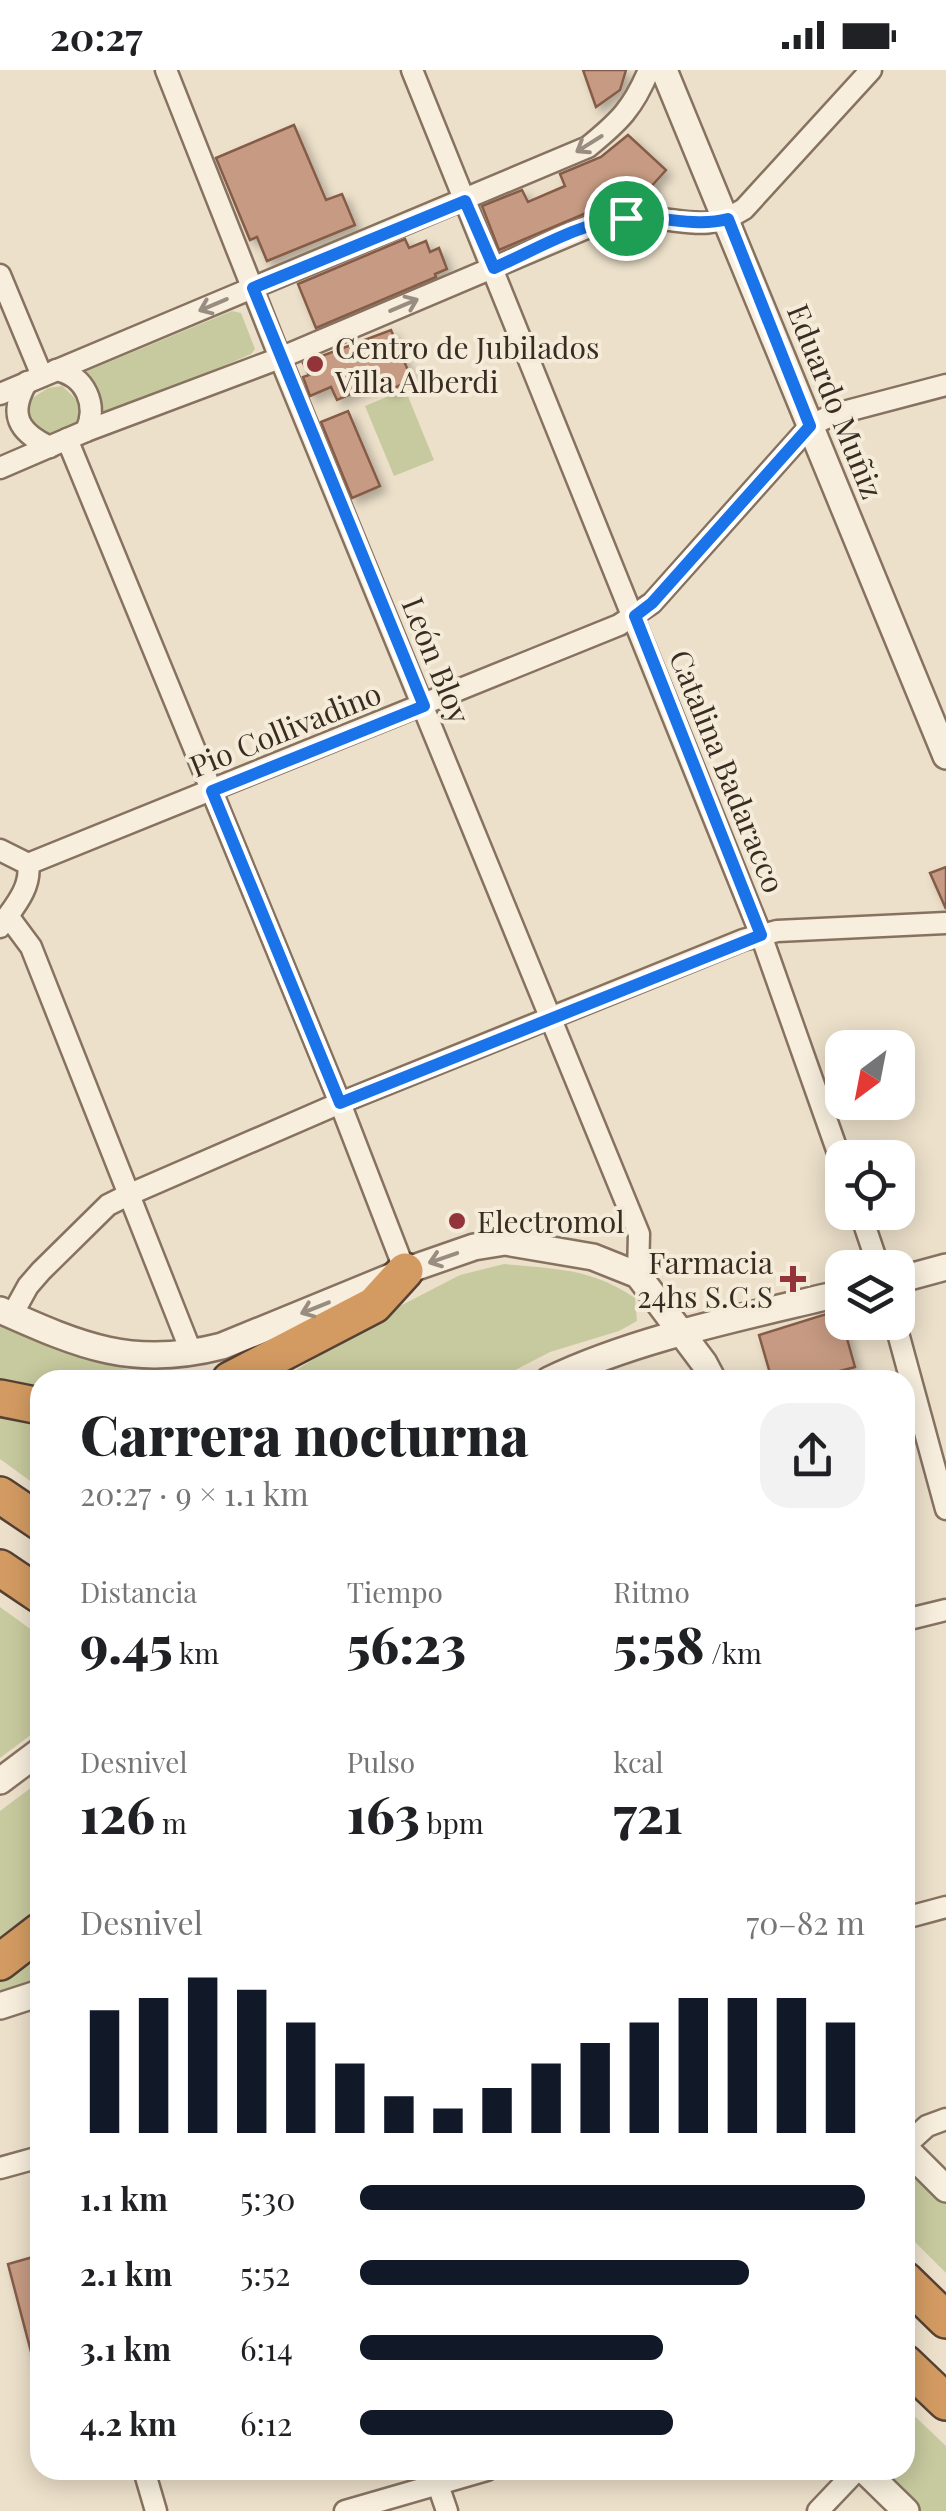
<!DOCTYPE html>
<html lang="es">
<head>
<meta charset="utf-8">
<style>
  body { margin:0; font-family:"Playfair Display",serif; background:#f2f2f2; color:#202124; height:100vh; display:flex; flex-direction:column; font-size:38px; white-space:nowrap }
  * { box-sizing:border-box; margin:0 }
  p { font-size:32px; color:#757577 }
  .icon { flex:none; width:55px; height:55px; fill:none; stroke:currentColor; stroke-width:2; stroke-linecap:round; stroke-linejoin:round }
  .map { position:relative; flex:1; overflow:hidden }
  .details { position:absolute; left:30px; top:1300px; width:885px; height:1110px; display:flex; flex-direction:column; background:#fff; border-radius:30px; box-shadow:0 5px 25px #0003 }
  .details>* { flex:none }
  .needle { width:65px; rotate:212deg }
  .buttons { position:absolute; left:825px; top:960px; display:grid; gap:20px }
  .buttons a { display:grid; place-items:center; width:90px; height:90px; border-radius:20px; background:#fff; box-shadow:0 5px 25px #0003; font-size:50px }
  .pin { position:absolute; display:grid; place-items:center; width:85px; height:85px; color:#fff; margin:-42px; border:5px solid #fff; border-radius:50%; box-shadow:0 2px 10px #0007 }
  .round { display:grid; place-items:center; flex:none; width:105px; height:105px; border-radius:30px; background:#f2f2f2 }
  .headline { display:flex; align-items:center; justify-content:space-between; height:170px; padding:0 50px }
  h1 { font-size:55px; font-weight:800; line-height:75px }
  .stats { display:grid; grid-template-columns:repeat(3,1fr); gap:15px; height:170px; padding:10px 50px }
  .stats div { display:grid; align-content:center }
  .stats b { font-size:50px; font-weight:800 }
  .stats small { font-size:28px; font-weight:400 }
  .stats p { font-size:28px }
  .chart { height:280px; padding:20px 50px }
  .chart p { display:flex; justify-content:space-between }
  .chart svg { width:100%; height:180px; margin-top:10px; stroke:#111827; stroke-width:6 }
  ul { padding:0 50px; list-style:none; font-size:32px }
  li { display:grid; grid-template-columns:160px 120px 1fr; align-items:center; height:75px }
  li i { height:25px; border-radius:12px; background:#111827 }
  .status { display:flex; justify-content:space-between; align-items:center; height:70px; padding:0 50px; background:#fff; direction:ltr }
  .status svg { height:28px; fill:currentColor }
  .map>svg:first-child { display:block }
  .green { fill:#c7ca9e }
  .building { fill:#c79b83; stroke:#855c47; stroke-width:2.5; filter:url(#shadow) }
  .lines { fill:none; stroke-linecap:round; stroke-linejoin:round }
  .minor-casing { stroke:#877260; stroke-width:25 }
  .tertiary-casing { stroke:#877260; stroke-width:30 }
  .motorway-casing { stroke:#564133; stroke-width:40 }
  .minor { stroke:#f7eedd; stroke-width:20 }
  .tertiary { stroke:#f7eedd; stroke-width:25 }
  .motorway { stroke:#d39b62; stroke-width:35 }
  .oneway { stroke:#988d80 }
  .route-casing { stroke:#fff; stroke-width:20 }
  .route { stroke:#1a73e8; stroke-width:12 }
  .poi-dot { fill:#92343a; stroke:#f4ebd9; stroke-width:4 }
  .labels { text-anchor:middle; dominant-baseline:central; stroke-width:8; stroke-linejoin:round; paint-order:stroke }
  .poi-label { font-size:30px; fill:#392c22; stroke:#f4ebd9; text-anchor:start }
  .street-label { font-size:30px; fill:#392c22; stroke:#f4ebd9 }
</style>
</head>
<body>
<div class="status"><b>20:27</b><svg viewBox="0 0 49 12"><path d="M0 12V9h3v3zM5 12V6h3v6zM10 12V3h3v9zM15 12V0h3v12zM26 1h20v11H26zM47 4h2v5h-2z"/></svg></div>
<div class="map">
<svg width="946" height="2441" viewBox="0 0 946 2441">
  <defs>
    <filter id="shadow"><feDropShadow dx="5.5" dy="5.5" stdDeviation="5" flood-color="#0004"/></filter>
  </defs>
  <rect width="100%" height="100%" fill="#ece0ca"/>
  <g class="green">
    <polygon points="232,241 241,243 255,279 251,284 101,350 80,304"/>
    <path d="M62 316 77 330 81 346 76 356C51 365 42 373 25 348L28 331 48 318Z"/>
    <polygon points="405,319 434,390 394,406 365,336"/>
    <path d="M504 1194C555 1199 591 1198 635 1228L637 1251 619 1261 550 1282 496 1310H280L400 1236 460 1205Z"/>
    <polygon points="0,1252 41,1271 159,1310 40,1310 40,1323 0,1316"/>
    <polygon points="0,1342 40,1352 40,1418 0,1389"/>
    <polygon points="0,1537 40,1566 40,1658 0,1688"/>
    <polygon points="40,1711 40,1853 0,1882 0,1741"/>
    <polygon points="40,1879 40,1916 0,1928 0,1910"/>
    <polygon points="905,2093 946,2132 946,2203 905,2162"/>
    <polygon points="905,2337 946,2376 946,2441 918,2441 876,2400 905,2400"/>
  </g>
  <g class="building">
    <polygon points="583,0 626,0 620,20 596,37"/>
    <polygon points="294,55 326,130 342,124 355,155 267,191 257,167 250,170 216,88"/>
    <polygon points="628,65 666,100 640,129 591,141 499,180 482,136 522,120 528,132 565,116 560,104 601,87"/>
    <polygon points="405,169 409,178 426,171 430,182 439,178 447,199 435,204 436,207 316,258 298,214"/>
    <polygon points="391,260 412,310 387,321 383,311 337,330 331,317 310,326 303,307 309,305 303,293"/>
    <polygon points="348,341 380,416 352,428 321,352"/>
    <polygon points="946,797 946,839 930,803"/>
    <polygon points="839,1240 855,1297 806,1310 772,1310 759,1265"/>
    <polygon points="40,2185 40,2296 35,2297 8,2194"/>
  </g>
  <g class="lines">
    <defs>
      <g id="minor">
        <polyline points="166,0 280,288 639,1164 638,1205"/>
        <polyline points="412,0 761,865 842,1094"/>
        <polyline points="0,205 42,306"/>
        <path d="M56 300C86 306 98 335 86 361"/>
        <path d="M27 312C8 344 18 362 50 377"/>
        <path d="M0 324 588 77C620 51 633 38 649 0"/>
        <polyline points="67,369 340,1033 405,1201"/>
        <path d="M0 398 86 361 280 288 596 154C615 150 632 147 652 148 689 151 710 161 744 139L871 0"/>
        <path d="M0 780 28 794C32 818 13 838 0 857"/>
        <polyline points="28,794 619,555 652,533 810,356 832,345 946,315"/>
        <polyline points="8,846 31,877 192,1284"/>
        <polyline points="860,1142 879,1198"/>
        <polyline points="12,1245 28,1216 41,1201 108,1135 128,1125 340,1033 743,870 777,861 946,853"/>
        <polyline points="895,1252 946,1439"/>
        <polyline points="905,1550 946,1540"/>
        <polyline points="905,1848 946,1837"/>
        <polyline points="905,2076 927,2056 946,2049"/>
        <polyline points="0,2098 40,2087"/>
        <polyline points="144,2400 156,2441"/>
        <polyline points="438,2415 447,2441"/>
        <polyline points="345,2441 487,2400"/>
        <polyline points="818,2441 857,2400"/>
      </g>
      <g id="tertiary">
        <polyline points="664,0 946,686"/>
        <polyline points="898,1210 946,1197"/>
        <path d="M0 1240C81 1276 133 1299 222 1276L405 1201 474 1177 505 1172 593 1187 638 1205 704 1293 713 1310"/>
        <path d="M549 1310C636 1268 748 1246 842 1223"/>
        <polyline points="0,1711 40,1681"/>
        <polyline points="0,1936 40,1923"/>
        <polyline points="905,2078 946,2119"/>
        <polyline points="864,2400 906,2441"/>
      </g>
      <g id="motorway">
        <polyline points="230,1310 374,1235 405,1201"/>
        <polyline points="0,1328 40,1336"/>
        <polyline points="0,1425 40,1452"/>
        <polyline points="0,1498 40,1525"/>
        <polyline points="0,1892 40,1861"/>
        <polyline points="905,2210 946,2250"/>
        <polyline points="905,2293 946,2332"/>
      </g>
    </defs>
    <use href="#minor" class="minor-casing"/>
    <use href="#tertiary" class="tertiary-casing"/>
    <use href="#motorway" class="motorway-casing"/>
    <use href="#minor" class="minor"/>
    <use href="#tertiary" class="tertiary"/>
    <use href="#motorway" class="motorway"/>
  </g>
  <defs><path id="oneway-shaft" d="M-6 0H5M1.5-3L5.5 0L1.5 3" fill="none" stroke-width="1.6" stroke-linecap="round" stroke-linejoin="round" transform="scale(2.5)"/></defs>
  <g class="oneway">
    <use href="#oneway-shaft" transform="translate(589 74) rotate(148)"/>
    <use href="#oneway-shaft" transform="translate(213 235) rotate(157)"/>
    <use href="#oneway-shaft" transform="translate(404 235) rotate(-23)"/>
    <use href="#oneway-shaft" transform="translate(443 1188) rotate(161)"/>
    <use href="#oneway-shaft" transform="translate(315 1238) rotate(158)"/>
  </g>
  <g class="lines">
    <defs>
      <path id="route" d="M465 131 494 198C535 180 581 152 626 148 661 145 694 158 728 149L810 356 652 533 635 546 761 865 340 1033 212 721 424 636 253 218Z"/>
    </defs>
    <use href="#route" class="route-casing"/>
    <use href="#route" class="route"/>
  </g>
  <g class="poi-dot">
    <circle cx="315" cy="294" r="10"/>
    <circle cx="457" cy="1151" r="10"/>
    <path d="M788 1194h10v10h10v10h-10v10h-10v-10h-10v-10h10z"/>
  </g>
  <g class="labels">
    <g class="poi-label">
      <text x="335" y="277">Centro de Jubilados<tspan x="335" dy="34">Villa Alberdi</tspan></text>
      <text x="477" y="1151">Electromol</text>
      <text x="773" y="1192" text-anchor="end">Farmacia<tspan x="773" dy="34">24hs S.C.S</tspan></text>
    </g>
    <g class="street-label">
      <text transform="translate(836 331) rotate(68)">Eduardo Muñiz</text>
      <text transform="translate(437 590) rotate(68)">León Bloy</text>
      <text transform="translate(285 659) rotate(-22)">Pio Collivadino</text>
      <text transform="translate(728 701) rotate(68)">Catalina Badaracco</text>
    </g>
  </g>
</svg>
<div class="buttons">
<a><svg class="needle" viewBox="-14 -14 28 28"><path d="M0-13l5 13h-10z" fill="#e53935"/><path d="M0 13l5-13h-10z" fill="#757577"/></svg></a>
<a><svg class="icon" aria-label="locate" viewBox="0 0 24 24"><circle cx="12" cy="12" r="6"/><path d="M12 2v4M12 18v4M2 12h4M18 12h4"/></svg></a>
<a><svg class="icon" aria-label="layers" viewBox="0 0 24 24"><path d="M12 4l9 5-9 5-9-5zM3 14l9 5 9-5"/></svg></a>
</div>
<div class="pin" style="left:626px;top:148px;background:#1e9e55"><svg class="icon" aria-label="arrive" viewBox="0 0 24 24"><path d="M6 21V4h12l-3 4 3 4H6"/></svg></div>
<section class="details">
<div class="headline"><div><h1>Carrera nocturna</h1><p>20:27 · 9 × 1.1 km</p></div><a class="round"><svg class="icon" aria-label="share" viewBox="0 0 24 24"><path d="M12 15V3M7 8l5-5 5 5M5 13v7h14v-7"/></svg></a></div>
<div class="stats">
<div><p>Distancia</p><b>9.45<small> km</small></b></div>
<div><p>Tiempo</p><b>56:23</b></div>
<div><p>Ritmo</p><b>5:58<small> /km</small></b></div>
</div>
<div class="stats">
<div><p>Desnivel</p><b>126<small> m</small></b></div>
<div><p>Pulso</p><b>163<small> bpm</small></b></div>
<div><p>kcal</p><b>721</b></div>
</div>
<div class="chart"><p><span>Desnivel</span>70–82 m</p>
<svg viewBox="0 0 160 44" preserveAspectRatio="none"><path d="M5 44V14M15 44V11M25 44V6M35 44V9M45 44V17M55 44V27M65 44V35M75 44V38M85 44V33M95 44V27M105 44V22M115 44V17M125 44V11M135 44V11M145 44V11M155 44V17"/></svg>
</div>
<ul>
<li><b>1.1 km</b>5:30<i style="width:100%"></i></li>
<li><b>2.1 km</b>5:52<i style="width:77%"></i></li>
<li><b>3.1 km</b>6:14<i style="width:60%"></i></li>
<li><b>4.2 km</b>6:12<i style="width:62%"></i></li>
</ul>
</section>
</div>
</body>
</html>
